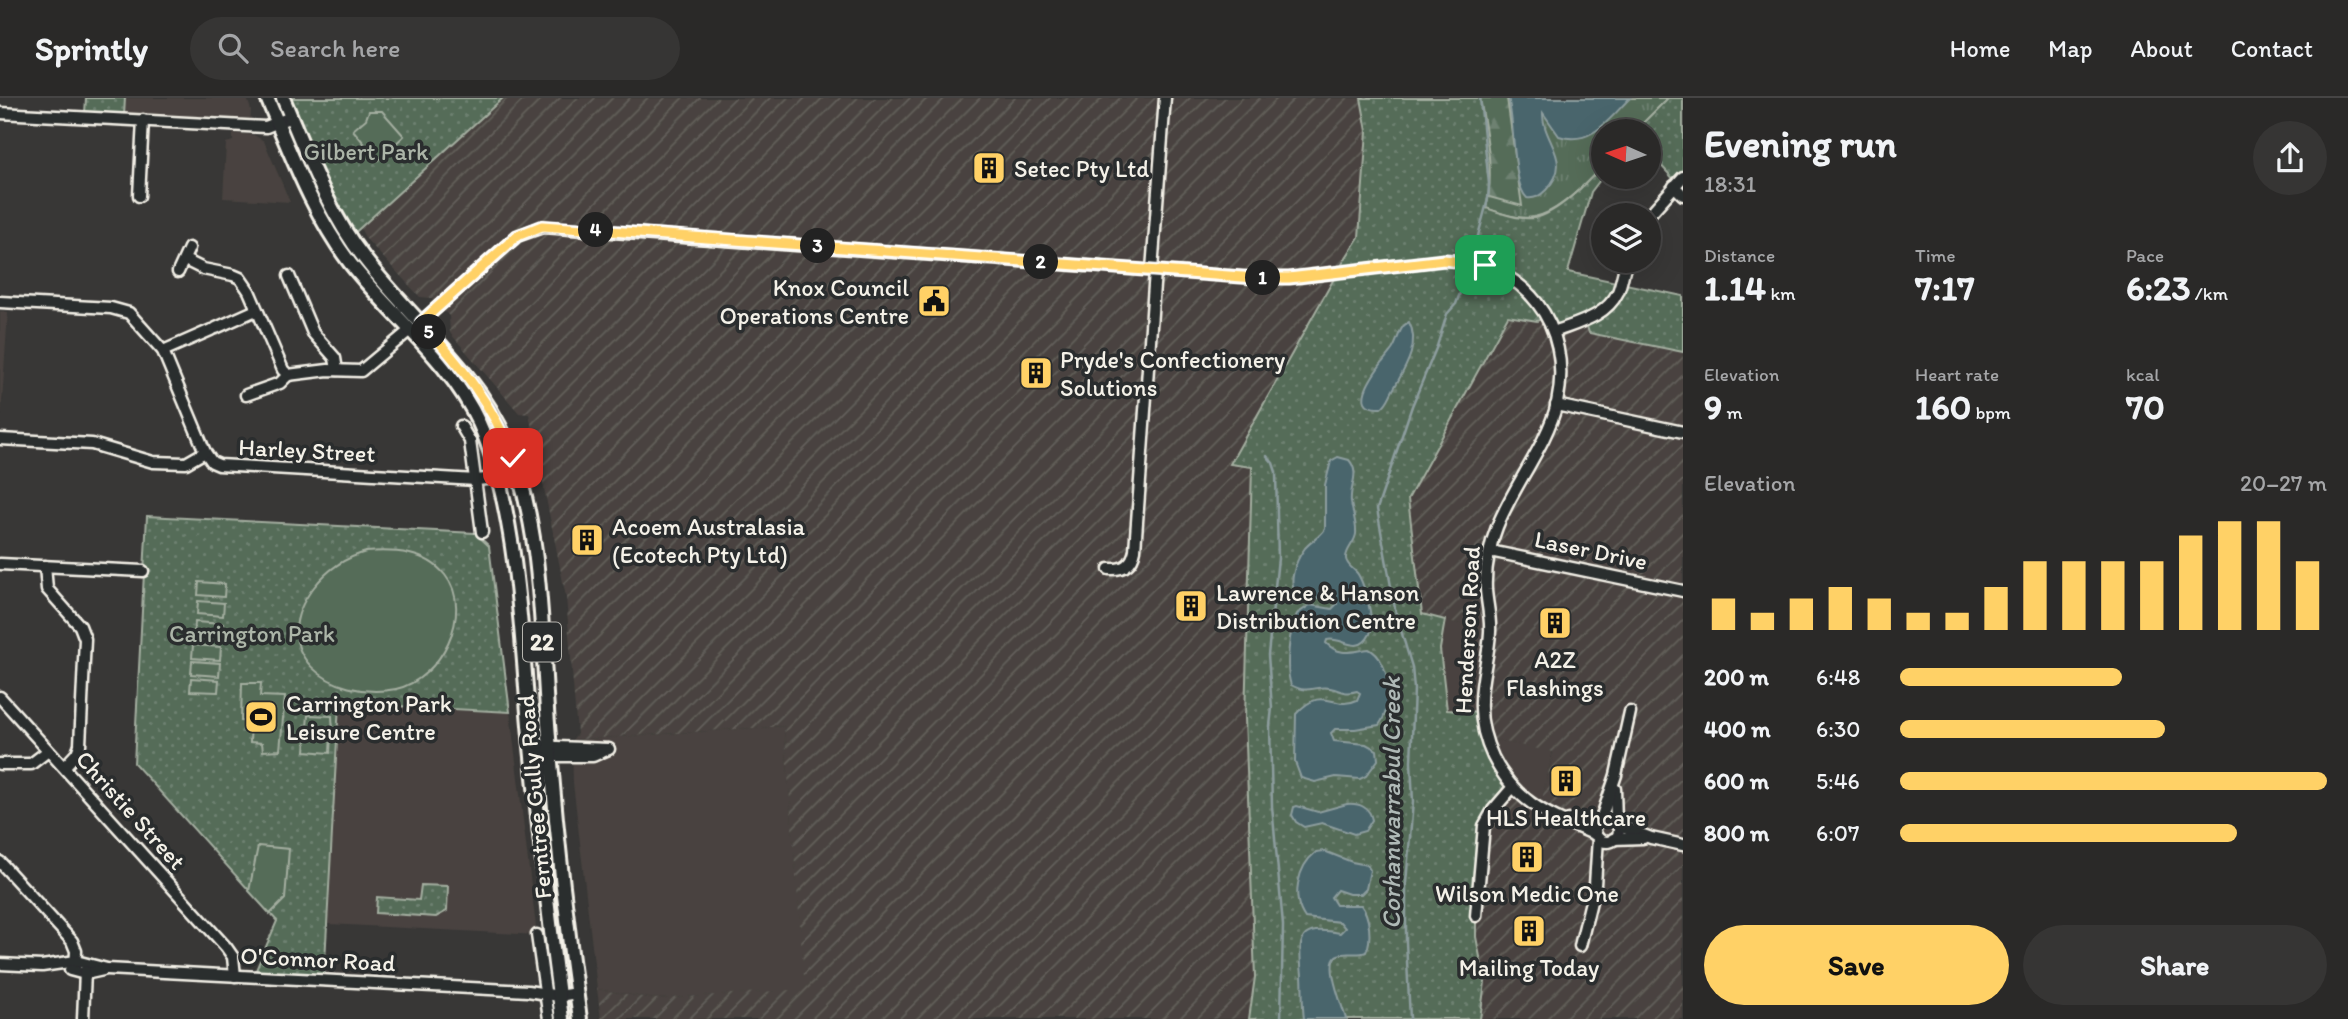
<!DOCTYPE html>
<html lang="en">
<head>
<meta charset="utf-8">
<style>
  body { margin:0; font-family:Itim,sans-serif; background:#363534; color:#f1f3f6; height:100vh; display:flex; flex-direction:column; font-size:26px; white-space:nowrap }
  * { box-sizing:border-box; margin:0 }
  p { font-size:23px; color:#a5a6a8 }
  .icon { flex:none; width:38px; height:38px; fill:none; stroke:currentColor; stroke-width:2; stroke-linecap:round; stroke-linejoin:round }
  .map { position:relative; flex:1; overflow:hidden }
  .details { display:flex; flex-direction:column; background:#2a2928; width:665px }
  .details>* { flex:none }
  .needle { width:46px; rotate:273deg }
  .tools { position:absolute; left:1591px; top:21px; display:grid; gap:14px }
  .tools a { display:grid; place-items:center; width:70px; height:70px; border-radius:50%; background:#2a2928; box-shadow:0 7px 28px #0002,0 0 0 2px #464545; font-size:35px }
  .pin { position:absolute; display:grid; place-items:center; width:60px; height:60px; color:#fff; margin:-30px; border-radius:14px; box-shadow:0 4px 10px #0006 }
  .km { position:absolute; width:35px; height:35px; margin:-18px; border-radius:50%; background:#222; color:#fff; font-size:19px; line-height:35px; text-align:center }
  .round { display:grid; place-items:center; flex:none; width:74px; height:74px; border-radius:37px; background:#363534 }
  .head { display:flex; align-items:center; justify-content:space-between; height:119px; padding:0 21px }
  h1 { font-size:38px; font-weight:800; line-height:52px }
  .stats { display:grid; grid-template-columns:repeat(3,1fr); gap:10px; height:119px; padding:7px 21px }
  .stats div { display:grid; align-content:center }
  .stats b { font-size:35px; font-weight:800 }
  .stats small { font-size:19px; font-weight:400 }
  .stats p { font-size:19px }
  .chart { height:196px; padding:14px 21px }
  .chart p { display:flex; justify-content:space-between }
  .chart svg { width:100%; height:126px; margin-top:7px; stroke:#ffd166; stroke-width:6 }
  .button { display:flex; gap:14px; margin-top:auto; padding:14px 21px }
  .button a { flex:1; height:80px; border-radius:42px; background:#ffd166; color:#111; font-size:28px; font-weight:800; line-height:80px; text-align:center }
  .button a+a { background:#363534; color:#f1f3f6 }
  ul { padding:0 21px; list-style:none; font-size:23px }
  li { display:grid; grid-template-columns:112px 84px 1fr; align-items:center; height:52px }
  li i { height:18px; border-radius:9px; background:#ffd166 }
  header { display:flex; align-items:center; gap:42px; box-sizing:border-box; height:98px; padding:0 35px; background:#2a2928; border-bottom:2px solid #464545 }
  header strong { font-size:33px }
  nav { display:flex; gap:38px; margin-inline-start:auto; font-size:24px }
  .search { width:490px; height:63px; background:#363534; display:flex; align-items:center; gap:18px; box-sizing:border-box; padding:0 24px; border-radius:38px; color:#a5a6a8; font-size:26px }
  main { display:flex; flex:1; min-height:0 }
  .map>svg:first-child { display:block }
  .built { fill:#48433f }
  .industrial { fill:url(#industrial-furrows) }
  .grass { fill:url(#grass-tufts); stroke:#a4aea0; stroke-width:2 }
  .forest { fill:url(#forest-firs); stroke:#a4aea0; stroke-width:2 }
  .park { fill:url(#park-dots); stroke:#a4aea0; stroke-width:2 }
  .pitch { fill:#556c59; stroke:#a4aea0; stroke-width:2 }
  .water { fill:#48656c; stroke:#8d9d9e; stroke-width:2 }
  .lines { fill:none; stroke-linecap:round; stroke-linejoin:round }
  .stream { stroke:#8d9d9e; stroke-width:2.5 }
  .minor-casing { stroke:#f4f1e8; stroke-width:15 }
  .major-casing { stroke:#f4f1e8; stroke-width:18 }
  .minor { stroke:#2a2d2e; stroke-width:10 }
  .major { stroke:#2a2d2e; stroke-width:12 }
  .route-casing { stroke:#fff; stroke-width:14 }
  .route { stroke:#ffd166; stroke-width:9 }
  .labels { text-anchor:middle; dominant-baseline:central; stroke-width:7; stroke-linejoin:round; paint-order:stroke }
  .shield { fill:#2a2d2e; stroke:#b7b6b0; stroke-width:2 }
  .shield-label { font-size:23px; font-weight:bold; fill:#f4f1e8 }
  .park-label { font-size:24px; fill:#acb5a8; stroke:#2a2d2e }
  .poi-label { font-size:24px; fill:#f4f1e8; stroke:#2a2d2e; text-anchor:start }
  .street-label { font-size:24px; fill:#f4f1e8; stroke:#2a2d2e }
  .water-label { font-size:26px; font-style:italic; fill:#afb9b6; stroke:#2a2d2e }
</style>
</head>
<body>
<header>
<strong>Sprintly</strong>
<div class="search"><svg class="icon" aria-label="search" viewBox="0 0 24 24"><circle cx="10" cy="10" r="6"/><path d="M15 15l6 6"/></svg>Search here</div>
<nav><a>Home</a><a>Map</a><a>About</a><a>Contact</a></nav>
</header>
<main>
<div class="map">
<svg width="1683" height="921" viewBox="0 0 1683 921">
  <defs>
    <pattern id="industrial-furrows" width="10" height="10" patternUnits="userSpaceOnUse" patternTransform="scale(1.75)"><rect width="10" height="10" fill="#48433f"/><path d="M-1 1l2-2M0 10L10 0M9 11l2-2" fill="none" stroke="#635f5b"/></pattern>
    <pattern id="grass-tufts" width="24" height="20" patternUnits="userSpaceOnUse" patternTransform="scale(1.75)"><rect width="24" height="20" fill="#556c59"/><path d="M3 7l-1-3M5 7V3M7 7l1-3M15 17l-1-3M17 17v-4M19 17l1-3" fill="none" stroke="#6e8171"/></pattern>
    <pattern id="forest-firs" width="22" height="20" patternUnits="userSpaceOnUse" patternTransform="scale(1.75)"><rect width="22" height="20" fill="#556c59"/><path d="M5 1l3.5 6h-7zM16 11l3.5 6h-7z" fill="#6e8171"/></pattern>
    <pattern id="park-dots" width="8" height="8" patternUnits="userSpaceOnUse" patternTransform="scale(1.75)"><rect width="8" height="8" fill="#556c59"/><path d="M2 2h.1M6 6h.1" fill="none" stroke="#6e8171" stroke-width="1.8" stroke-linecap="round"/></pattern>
  </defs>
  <rect width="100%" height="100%" fill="#383736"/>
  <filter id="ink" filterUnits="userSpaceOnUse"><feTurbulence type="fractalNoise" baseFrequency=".0143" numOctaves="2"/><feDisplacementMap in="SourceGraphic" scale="14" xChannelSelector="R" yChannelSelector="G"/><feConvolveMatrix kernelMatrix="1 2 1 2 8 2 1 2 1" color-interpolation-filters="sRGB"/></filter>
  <g filter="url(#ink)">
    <g class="built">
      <polygon points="125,0 247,0 251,12 250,28 124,21"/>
      <polygon points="233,35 254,37 264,43 290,104 223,100 226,45 233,43"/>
      <polygon points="0,213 8,214 0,333"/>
      <polygon points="1445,522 1490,533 1481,614 1447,612 1440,551"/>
      <polygon points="339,605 510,614 537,837 328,826"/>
      <polygon points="784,628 806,892 654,901 597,891 573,685 572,642"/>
      <polygon points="1485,640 1553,653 1540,711 1523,700"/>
    </g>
    <g class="industrial">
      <polygon points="503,0 1361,0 1367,33 1359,139 1353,151 1345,161 1230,365 1252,369 1245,620 1255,879 1249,921 601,921 597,891 654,901 805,891 784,628 572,642 577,636 566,499 529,316 519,315 450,235 449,218 431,200 420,199 366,141 360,130"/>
      <polygon points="1546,217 1585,222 1589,235 1683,254 1683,921 1480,921 1485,884 1476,839 1476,818 1484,728 1512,690 1540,710 1553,654 1485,640 1481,620 1490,533 1422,517 1408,401 1508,218 1537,223"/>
    </g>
    <path class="grass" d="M1480 0H1668L1635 33H1603V67C1588 84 1558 115 1534 119 1519 122 1500 115 1486 110L1488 101Z"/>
    <polygon class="forest" points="1465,0 1507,0 1522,108 1460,91"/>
    <g class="park">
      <polygon points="86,0 125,0 124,18 85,15"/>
      <polygon points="283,0 503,0 350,139"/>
      <path d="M1361 0H1480C1486 34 1495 76 1486 110 1500 115 1519 122 1534 120 1557 116 1588 84 1603 67V78L1591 94 1568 174 1683 198V254L1589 235 1585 222 1554 234 1546 218 1537 223 1508 218 1408 401 1422 516 1445 522 1440 551 1447 612 1481 614 1485 640 1512 690 1488 719 1476 818V839L1485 884 1480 921H1249L1255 879 1245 620 1252 369 1230 366 1345 161 1359 139 1367 33Z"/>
      <polygon points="1668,0 1683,0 1683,79 1677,85 1649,54 1648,33 1635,33"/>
      <polygon points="147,418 475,435 489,448 510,614 339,605 324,882 253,879 277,823 134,665"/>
      <polygon points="421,787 448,788 447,813 436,819 376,815 377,799 419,802"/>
    </g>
    <g class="pitch">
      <polygon points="369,13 382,13 404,38 378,62 353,32 366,21"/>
      <path d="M366 454C394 452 426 453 445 477 475 514 440 582 396 591 331 604 263 553 314 489 328 471 344 460 366 454Z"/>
      <polygon points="199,484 225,486 224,499 198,497"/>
      <polygon points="198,503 224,505 223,518 197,516"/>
      <polygon points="195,524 223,526 222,538 194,536"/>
      <polygon points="193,547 221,549 220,562 192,560"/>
      <polygon points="192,563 220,565 219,578 191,576"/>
      <polygon points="191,580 219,582 218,594 190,593"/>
      <polygon points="242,585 261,585 260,598 285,599 280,652 263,653 262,645 250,644 251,624 241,623"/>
      <polygon points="308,617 332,618 333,636 331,636 330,655 305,653"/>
      <polygon points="258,748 289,751 285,801 270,816 249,793"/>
    </g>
    <g class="water">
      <path d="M1508 0H1630C1610 20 1591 49 1559 38L1543 15C1542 44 1575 62 1546 92 1540 98 1535 101 1527 100 1512 87 1515 23 1508 0Z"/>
      <path d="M1409 224C1421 247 1404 272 1393 292 1389 299 1388 305 1381 310 1341 312 1384 262 1392 252 1399 242 1398 229 1409 224Z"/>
      <path d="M1338 359 1349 362C1361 375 1349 389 1351 404 1352 414 1357 425 1356 436 1355 445 1345 452 1346 461 1347 469 1356 471 1359 478 1365 489 1375 524 1370 536 1358 559 1342 538 1327 542L1326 545C1340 559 1352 553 1369 551 1391 562 1394 608 1379 627L1355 631H1335L1331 635 1334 643 1366 646 1377 652 1378 662 1366 678 1360 681 1336 679 1315 684 1301 680 1295 664 1296 616C1324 585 1333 614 1357 602L1360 595 1357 593C1343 597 1342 592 1330 590 1314 587 1309 597 1291 587 1285 571 1289 531 1297 516L1310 507 1332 511 1337 506 1335 495C1326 497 1312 504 1303 500 1283 492 1296 462 1305 450 1311 443 1320 439 1325 431V387L1331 363Z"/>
      <path d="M1347 706C1359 705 1370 709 1372 722L1365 733 1354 736 1322 725 1304 729 1296 724 1292 717 1294 709 1297 708 1318 714Z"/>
      <path d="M1324 753 1352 764 1367 767 1370 772 1366 791 1361 796H1349L1337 792 1331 799 1336 807H1361C1370 818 1372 842 1366 854 1357 858 1347 853 1338 857 1323 863 1343 909 1346 921H1304C1302 906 1303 892 1302 877 1298 840 1298 827 1340 835L1345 830 1340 824 1305 820C1291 800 1297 769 1316 754Z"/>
    </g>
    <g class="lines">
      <g class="stream">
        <polyline points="1473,156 1488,101 1489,86 1480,0"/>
        <polyline points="1267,358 1273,365 1276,374 1278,460 1268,557 1272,610 1270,628 1272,708 1283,827 1281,921"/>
        <polyline points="1410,921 1406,844 1406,785 1413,704 1411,664 1414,591 1412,569 1396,516 1377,411 1412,308 1437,248 1447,216 1456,206 1468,173"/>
      </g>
      <defs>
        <g id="minor">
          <polyline points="0,15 266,29 291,19"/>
          <polyline points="1674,88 1683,97"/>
          <polyline points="139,98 143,22"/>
          <polyline points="1648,118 1683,79"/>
          <polyline points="185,162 203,171 233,177 240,180 249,193 283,272 288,277 328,272 361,273 410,232"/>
          <polyline points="1152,172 1165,0"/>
          <polyline points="178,174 189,150"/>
          <polyline points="289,178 313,235 335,260 337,272"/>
          <polyline points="0,204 111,210 129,215 163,253 205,354 212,364 219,367 476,382 497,380"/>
          <path d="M421 224 517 138 543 129 1256 180H1289L1444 162C1524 162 1574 228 1557 305 1548 345 1512 390 1497 429 1489 449 1485 471 1486 492 1487 506 1491 520 1490 534 1489 557 1481 580 1481 603 1480 623 1485 642 1493 659 1517 707 1550 717 1596 737"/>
          <polyline points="216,230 256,212"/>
          <path d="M1554 234C1577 225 1606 219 1618 194 1622 184 1623 173 1627 163"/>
          <polyline points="163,253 211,232"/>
          <polyline points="246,297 280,285 288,277"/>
          <polyline points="1556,307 1683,334"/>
          <polyline points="461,328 470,343 482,434"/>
          <polyline points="0,341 92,346 153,364 186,365 205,354"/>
          <polyline points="1490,453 1683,493"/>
          <polyline points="0,466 143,473"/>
          <polyline points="45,468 47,491 80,528 85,541 80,647 77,655 64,669"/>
          <path d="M1109 471C1123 472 1132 467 1135 452L1155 173"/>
          <polyline points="0,599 226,849 233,859 235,878"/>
          <polyline points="531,648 608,651"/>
          <polyline points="532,658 593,658 609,651"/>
          <polyline points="0,666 31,666 48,653"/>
          <polyline points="1615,691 1616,724"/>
          <circle cx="1607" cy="732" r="12"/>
          <polyline points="1601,721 1616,677 1630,614"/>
          <polyline points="1569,722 1598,723"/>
          <polyline points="1617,727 1651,740 1683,747"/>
          <polyline points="1613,741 1643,740"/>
          <polyline points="0,764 72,843 76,853 75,872"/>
          <polyline points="1476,818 1484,728 1493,712 1512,690"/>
          <polyline points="537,837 549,921"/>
          <polyline points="1580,848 1595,787 1598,740"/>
          <polyline points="0,866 42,868 76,863 107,871 528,893 559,898 576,895"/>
          <polyline points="70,872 85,876 103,872"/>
          <polyline points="83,921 85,873"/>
        </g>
        <g id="major">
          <path d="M267 0C291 56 313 116 350 165 392 219 450 262 479 325 517 408 521 535 529 627 538 725 549 823 562 921"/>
          <path d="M283 0C306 54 328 114 364 160 411 222 476 271 507 344 543 427 541 536 548 626 555 724 566 823 580 921"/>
        </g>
      </defs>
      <use href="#minor" class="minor-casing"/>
      <use href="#major" class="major-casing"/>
      <use href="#minor" class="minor"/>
      <use href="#major" class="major"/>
    </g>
  </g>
  <g class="lines" filter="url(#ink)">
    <defs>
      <path id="route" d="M513 360C494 308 458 264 421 224L517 138 542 128 1256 180H1289L1444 162 1485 167"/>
    </defs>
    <use href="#route" class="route-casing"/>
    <use href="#route" class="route"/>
  </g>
  <defs>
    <symbol id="building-square" viewBox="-11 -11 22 22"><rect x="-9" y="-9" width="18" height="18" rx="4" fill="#ffd166" stroke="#2a2d2e"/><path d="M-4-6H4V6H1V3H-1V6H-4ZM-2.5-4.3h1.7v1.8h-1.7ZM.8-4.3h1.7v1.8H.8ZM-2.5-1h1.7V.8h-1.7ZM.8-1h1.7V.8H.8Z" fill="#111"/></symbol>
    <symbol id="civic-square" viewBox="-11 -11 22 22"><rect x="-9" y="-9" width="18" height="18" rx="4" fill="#ffd166" stroke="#2a2d2e"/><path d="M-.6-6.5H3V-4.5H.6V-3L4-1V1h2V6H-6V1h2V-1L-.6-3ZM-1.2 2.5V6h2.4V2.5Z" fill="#111"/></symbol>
    <symbol id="stadium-square" viewBox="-11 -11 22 22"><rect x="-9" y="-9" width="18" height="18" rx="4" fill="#ffd166" stroke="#2a2d2e"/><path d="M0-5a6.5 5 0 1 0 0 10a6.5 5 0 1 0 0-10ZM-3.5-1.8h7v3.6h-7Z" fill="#111"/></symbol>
  </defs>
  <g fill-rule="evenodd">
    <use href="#building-square" x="970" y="51" width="38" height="38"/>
    <use href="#civic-square" x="915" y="184" width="38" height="38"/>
    <use href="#building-square" x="1017" y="256" width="38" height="38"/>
    <use href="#building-square" x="568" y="423" width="38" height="38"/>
    <use href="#building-square" x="1172" y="489" width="38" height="38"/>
    <use href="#building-square" x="1536" y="506" width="38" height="38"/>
    <use href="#stadium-square" x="242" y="600" width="38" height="38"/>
    <use href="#building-square" x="1547" y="664" width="38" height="38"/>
    <use href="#building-square" x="1508" y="740" width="38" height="38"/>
    <use href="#building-square" x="1510" y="814" width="38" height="38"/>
  </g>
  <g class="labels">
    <rect class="shield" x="523" y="524.5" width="38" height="39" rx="5"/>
    <g class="shield-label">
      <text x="542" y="544">22</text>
    </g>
    <g class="park-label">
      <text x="366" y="53">Gilbert Park</text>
      <text x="252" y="535">Carrington Park</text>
    </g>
    <g class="poi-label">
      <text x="1014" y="70">Setec Pty Ltd</text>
      <text x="909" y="189" text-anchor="end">Knox Council<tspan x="909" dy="28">Operations Centre</tspan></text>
      <text x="1060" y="261">Pryde's Confectionery<tspan x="1060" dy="28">Solutions</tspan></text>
      <text x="612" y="428">Acoem Australasia<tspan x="612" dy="28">(Ecotech Pty Ltd)</tspan></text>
      <text x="1216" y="494">Lawrence &amp; Hanson<tspan x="1216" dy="28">Distribution Centre</tspan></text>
      <text x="1555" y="561" text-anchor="middle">A2Z<tspan x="1555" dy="28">Flashings</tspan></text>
      <text x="286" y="605">Carrington Park<tspan x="286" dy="28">Leisure Centre</tspan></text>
      <text x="1566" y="719" text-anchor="middle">HLS Healthcare</text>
      <text x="1527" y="795" text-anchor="middle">Wilson Medic One</text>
      <text x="1529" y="869" text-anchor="middle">Mailing Today</text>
    </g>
    <g class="street-label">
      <text transform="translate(307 352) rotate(3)">Harley Street</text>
      <text transform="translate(1591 452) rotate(12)">Laser Drive</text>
      <text transform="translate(1467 532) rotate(-87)">Henderson Road</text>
      <text transform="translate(534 699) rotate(-95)">Ferntree Gully Road</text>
      <text transform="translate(131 712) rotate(48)">Christie Street</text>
      <text transform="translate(318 861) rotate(3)">O'Connor Road</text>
    </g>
    <g class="water-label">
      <text transform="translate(1391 705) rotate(-90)">Corhanwarrabul Creek</text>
    </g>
  </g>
</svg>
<div class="tools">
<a><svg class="needle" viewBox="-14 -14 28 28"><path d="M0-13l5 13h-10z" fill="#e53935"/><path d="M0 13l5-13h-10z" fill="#a5a6a8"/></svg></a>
<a><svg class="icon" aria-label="layers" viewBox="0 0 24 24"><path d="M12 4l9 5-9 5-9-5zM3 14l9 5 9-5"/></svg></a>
</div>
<div class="pin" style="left:1485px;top:167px;background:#1e9e55"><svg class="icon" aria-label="arrive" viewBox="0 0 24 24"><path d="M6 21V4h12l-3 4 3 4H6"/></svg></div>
<div class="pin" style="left:513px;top:360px;background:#d93025"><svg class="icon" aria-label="check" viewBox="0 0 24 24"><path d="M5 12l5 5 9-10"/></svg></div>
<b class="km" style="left:1263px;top:180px">1</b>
<b class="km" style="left:1041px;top:164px">2</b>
<b class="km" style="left:818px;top:148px">3</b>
<b class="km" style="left:596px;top:132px">4</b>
<b class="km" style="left:429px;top:234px">5</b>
</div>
<section class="details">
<div class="head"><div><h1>Evening run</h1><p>18:31</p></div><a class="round"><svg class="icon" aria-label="share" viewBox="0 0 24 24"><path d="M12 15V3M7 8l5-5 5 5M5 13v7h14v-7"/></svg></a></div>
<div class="stats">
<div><p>Distance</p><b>1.14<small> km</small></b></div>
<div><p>Time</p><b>7:17</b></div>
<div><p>Pace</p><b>6:23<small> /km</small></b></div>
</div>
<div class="stats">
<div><p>Elevation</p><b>9<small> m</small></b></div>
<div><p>Heart rate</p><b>160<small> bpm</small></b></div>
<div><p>kcal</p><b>70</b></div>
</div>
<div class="chart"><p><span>Elevation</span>20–27 m</p>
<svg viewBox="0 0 160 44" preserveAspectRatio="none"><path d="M5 44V33M15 44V38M25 44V33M35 44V29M45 44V33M55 44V38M65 44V38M75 44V29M85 44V20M95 44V20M105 44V20M115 44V20M125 44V11M135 44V6M145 44V6M155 44V20"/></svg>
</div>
<ul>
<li><b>200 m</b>6:48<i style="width:52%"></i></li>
<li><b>400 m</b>6:30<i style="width:62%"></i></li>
<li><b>600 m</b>5:46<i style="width:100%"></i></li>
<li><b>800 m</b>6:07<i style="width:79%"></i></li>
</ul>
<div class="button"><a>Save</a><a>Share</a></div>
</section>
</main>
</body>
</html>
